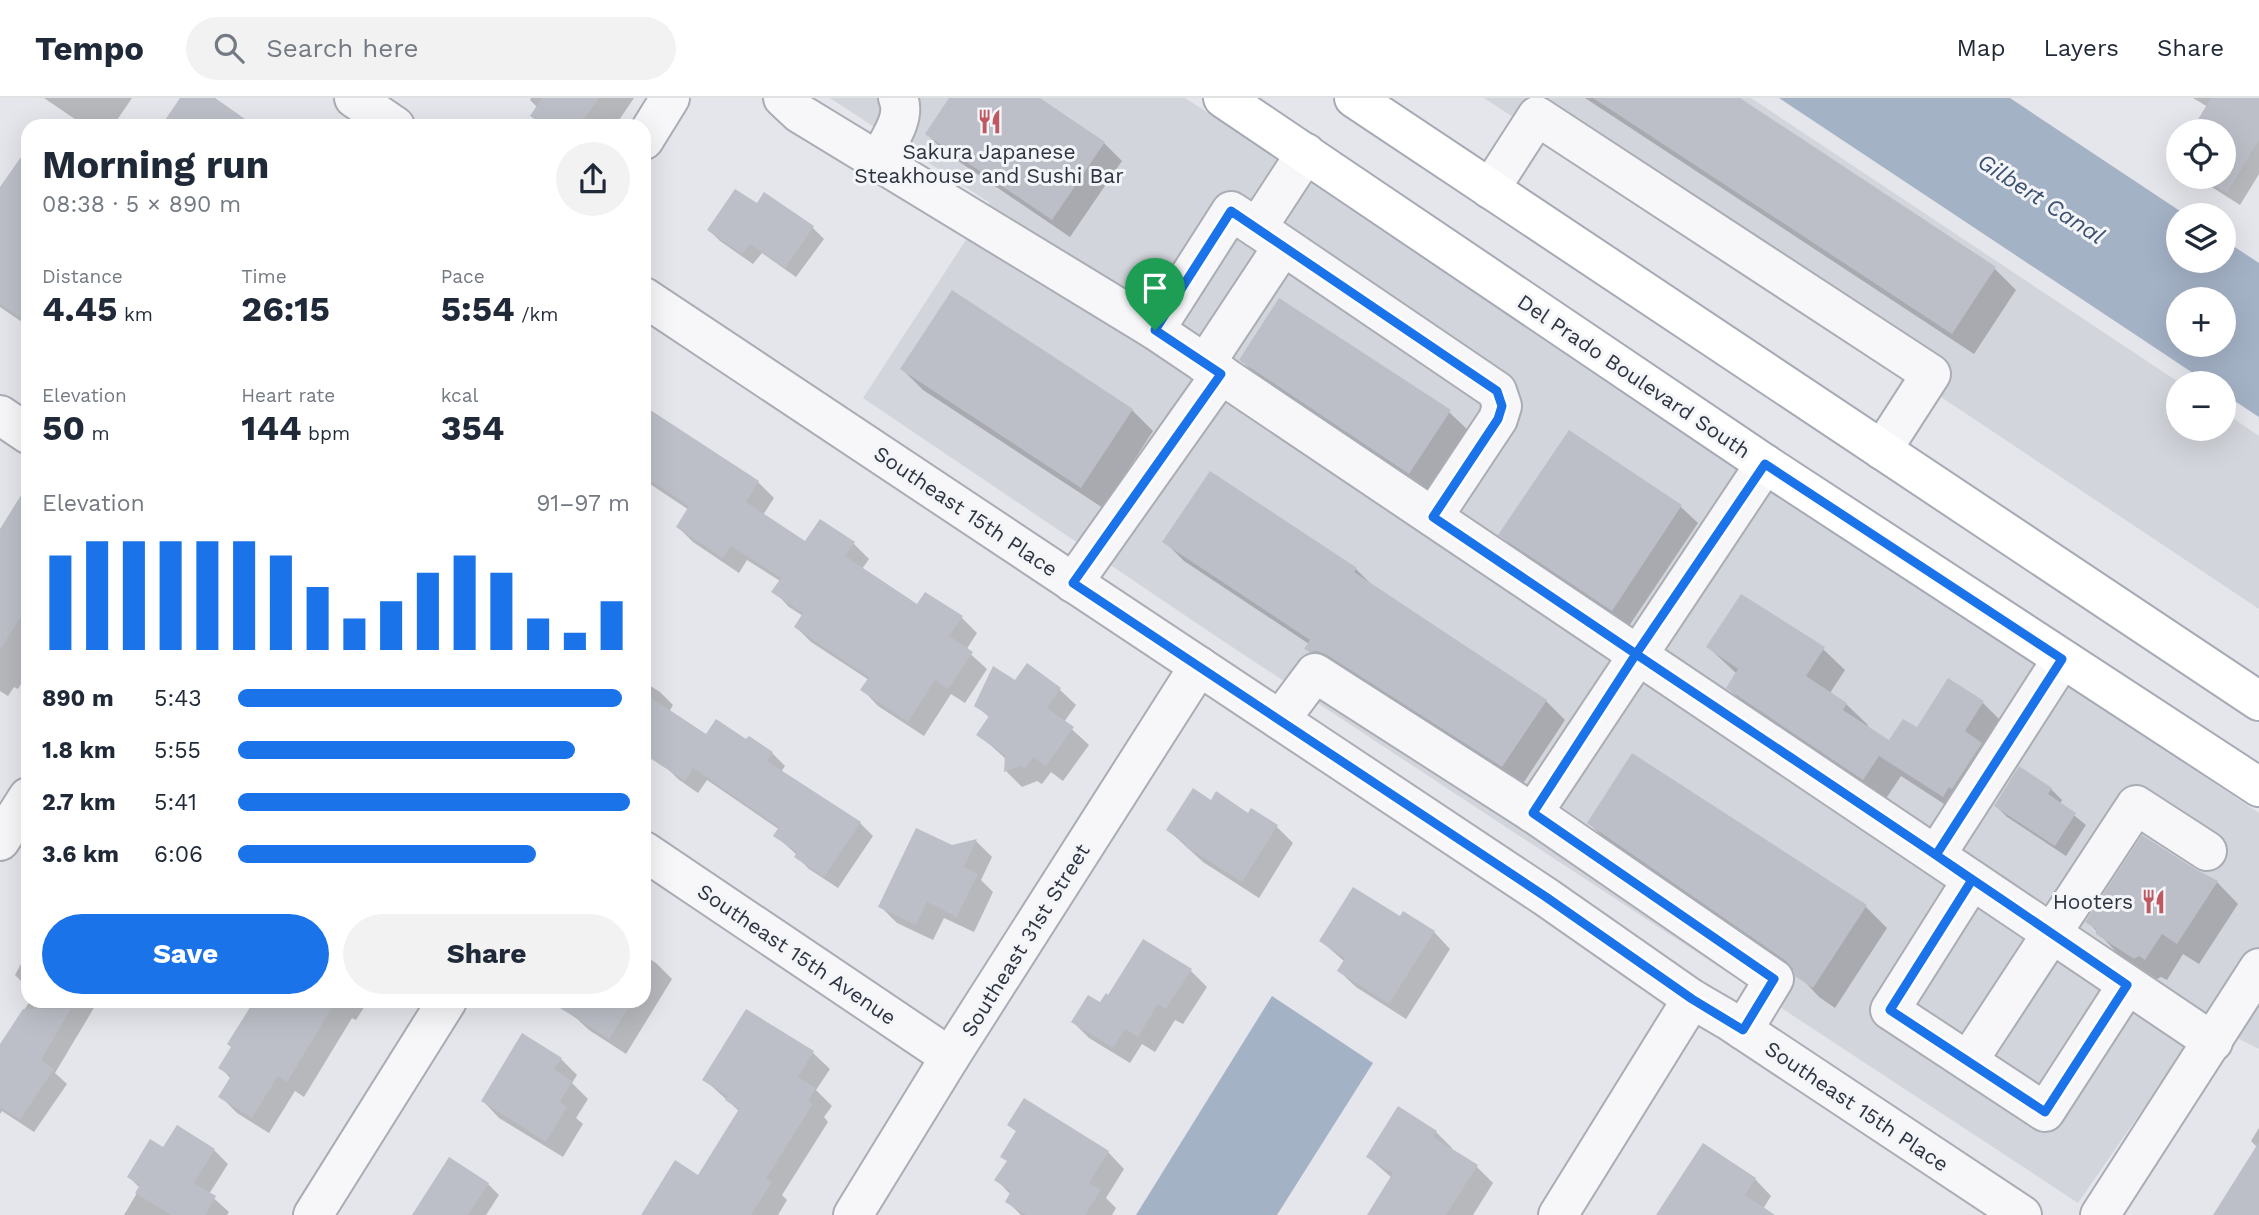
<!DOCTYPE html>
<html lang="en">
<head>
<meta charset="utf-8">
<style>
  body { margin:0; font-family:"Work Sans",sans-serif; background:#f2f2f3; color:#1f2937; height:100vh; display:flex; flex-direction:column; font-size:26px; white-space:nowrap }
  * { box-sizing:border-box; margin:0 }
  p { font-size:23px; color:#747a83 }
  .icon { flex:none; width:38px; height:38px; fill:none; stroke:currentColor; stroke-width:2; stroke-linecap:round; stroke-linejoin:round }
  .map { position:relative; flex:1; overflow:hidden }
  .side { position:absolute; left:21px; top:21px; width:630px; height:889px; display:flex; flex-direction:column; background:#fff; border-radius:21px; box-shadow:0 7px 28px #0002 }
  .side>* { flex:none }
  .fabs { position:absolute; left:2166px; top:21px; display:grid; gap:14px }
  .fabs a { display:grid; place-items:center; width:70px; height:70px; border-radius:50%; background:#fff; box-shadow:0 7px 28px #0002; font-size:35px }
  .pin { position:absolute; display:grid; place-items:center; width:60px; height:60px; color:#fff; margin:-72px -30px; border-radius:50% 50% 50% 0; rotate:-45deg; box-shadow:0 0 7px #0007 }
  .pin .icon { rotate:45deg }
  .round { display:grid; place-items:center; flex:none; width:74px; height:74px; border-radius:37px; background:#f2f2f3 }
  .head { display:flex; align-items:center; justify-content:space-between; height:119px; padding:0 21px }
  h1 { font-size:38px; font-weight:700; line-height:52px }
  .stats { display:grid; grid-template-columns:repeat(3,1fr); gap:10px; height:119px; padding:7px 21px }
  .stats div { display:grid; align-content:center }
  .stats b { font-size:35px; font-weight:700 }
  .stats small { font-size:19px; font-weight:400 }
  .stats p { font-size:19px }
  .chart { height:196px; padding:14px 21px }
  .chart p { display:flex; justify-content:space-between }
  .chart svg { width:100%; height:126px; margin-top:7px; stroke:#1a73e8; stroke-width:6 }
  .button { display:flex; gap:14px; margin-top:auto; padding:14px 21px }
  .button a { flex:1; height:80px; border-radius:42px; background:#1a73e8; color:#fff; font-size:28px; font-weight:700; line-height:80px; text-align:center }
  .button a+a { background:#f2f2f3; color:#1f2937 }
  ul { padding:0 21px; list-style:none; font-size:23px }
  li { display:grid; grid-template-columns:112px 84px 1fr; align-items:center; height:52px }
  li i { height:18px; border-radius:9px; background:#1a73e8 }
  header { display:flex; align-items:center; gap:42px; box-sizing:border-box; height:98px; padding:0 35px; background:#fff; border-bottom:2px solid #e0e1e3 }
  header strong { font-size:33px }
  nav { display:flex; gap:38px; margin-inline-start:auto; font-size:24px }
  .search { width:490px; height:63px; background:#f2f2f3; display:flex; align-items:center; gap:18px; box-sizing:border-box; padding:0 24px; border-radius:38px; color:#747a83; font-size:26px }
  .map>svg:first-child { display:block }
  .built { fill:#d3d5dc }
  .water { fill:#a4b2c6; fill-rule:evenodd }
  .shadow { fill:#0003 }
  .building { fill:#bcbfc7 }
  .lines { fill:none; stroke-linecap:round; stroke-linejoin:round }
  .minor-casing { stroke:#aaadb5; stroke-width:42 }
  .major-casing { stroke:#a5aab5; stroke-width:42 }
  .minor { stroke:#f7f7f9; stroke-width:38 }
  .major { stroke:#fff; stroke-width:38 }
  .route-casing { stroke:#fff; stroke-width:14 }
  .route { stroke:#1a73e8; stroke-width:9 }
  .labels { text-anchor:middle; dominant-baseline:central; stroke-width:6; stroke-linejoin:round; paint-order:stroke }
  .poi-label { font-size:21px; fill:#2e3441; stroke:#f4f5f8 }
  .street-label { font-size:21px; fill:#2e3441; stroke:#f4f5f8 }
  .water-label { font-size:23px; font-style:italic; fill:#3c5071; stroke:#f4f5f8 }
</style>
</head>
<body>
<header>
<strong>Tempo</strong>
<div class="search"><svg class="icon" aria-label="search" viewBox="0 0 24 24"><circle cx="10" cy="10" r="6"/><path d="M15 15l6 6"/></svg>Search here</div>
<nav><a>Map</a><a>Layers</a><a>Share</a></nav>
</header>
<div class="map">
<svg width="2259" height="1117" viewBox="0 0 2259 1117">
  <rect width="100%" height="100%" fill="#e4e6eb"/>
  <g class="built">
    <polygon points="830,0 1185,0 1309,79 2259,715 2259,951 2204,923 2078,1105 1220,541 863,300 990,105"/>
    <polygon points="1484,0 1751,0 2180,285 2179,331 2224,331 2224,314 2259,338 2259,511 1950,305"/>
  </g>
  <g class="water">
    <path d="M1779 0H2010L2186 117H2179V163H2224V142L2259 165V319L2224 296V285H2208ZM2179 201H2224V247H2179Z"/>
    <polygon points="1272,898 1373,965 1277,1117 1136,1117"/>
  </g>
  <g class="shadow">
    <polygon points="44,0 132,0 113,28 85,28"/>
    <polygon points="531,0 634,0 615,28 543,28 532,18 538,10 530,2"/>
    <polygon points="951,0 1037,0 1104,45 1122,63 1070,139 945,54 927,36"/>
    <polygon points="1585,0 1736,0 1995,171 2016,192 1974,256"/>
    <polygon points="2193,0 2259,0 2259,76 2240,107 2196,79 2224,79 2224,33 2193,33 2208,9"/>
    <polygon points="28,82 28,228 0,209 0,92"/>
    <polygon points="757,108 813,130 824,141 796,179 762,155 753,166 720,143 709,132"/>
    <polygon points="1241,262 1449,314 1471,335 1431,396 1262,283"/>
    <polygon points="902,271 1132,312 1153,333 1103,410 923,292"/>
    <polygon points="644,308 758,384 774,400 763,417 805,446 853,445 869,461 862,471 917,508 961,519 977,535 966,552 987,571 965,605 951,596 924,638 878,608 863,592 869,582 811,544 796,529 803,518 789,509 774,493 780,483 747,462 739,475 693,444 678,429 689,412 644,382"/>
    <polygon points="1569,334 1681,409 1698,425 1629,528 1517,453 1500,436"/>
    <polygon points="28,415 28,544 21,554 28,561 28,574 18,591 14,589 8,598 0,593 0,434"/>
    <polygon points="1165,444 1356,471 1375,490 1546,603 1565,622 1522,687 1326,570 1306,550 1309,546 1184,463"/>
    <polygon points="1708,549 1823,551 1845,572 1830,595 1846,606 1868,627 1866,630 1889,645 1983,605 2004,626 1964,719 1901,678 1885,702 1749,611 1728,590 1737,576"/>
    <polygon points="644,584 660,594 673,607 669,614 706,638 747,644 750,640 772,655 785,668 781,674 860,725 873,738 838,790 809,771 796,758 797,757 776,738 780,732 707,682 698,695 678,681 665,668 644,633"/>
    <polygon points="1016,584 1059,591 1076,607 1064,624 1089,647 1063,683 1051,674 1042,686 1037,683 1022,689 1006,673 1006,661 978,636 990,620 976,607"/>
    <polygon points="2051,691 2062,702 2060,706 2086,727 2066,758 2007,719 1996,708"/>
    <polygon points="1212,704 1248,718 1252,713 1277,729 1293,745 1259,800 1203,764 1168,732"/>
    <polygon points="1589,725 1866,809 1887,830 1835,910 1819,899 1796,874 1610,746"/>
    <polygon points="976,743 992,759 981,782 993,794 974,834 944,820 933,842 897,825 881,809 952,749"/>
    <polygon points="2217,784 2238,806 2199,866 2183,856 2167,882 2161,879 2157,881 2119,857 2088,824"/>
    <polygon points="1401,821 1434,834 1450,851 1406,921 1356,889 1339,873 1345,864 1321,843"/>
    <polygon points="28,853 28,890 15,877"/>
    <polygon points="644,857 656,865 672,881 626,956 589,932 572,916 580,903 644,903"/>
    <polygon points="1190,872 1207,889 1183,926 1175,922 1155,954 1142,946 1130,965 1089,940 1073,924 1109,899"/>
    <polygon points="30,903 98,903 55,975 67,986 34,1034 2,1013 0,1016 0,949"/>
    <polygon points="256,903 368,903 356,922 352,920 304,999 295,993 269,1035 237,1015 220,998 231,981 221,970"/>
    <polygon points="747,913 813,955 830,971 816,992 832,1008 824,1019 828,1024 782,1097 787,1102 778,1117 656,1117 699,1079 740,1014 704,981"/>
    <polygon points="561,961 577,977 572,985 588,1001 576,1020 583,1026 563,1059 499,1020 483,1003"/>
    <polygon points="1009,1027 1108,1054 1124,1071 1106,1100 1116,1110 1112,1117 1021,1117 1007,1103 1011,1097 997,1082 1008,1064 1002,1058 1017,1034"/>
    <polygon points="2259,1030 2259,1117 2216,1117 2258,1050 2251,1043"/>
    <polygon points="1436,1034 1452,1050 1451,1052 1476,1068 1493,1085 1473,1117 1381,1117 1392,1080 1368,1059"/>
    <polygon points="164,1052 214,1052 228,1066 209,1096 229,1114 227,1117 124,1117 140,1090 129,1079"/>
    <polygon points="1755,1081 1771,1098 1763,1111 1770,1117 1657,1117"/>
    <polygon points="488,1086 499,1097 486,1117 414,1117"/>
  </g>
  <g class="building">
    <polygon points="180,0 215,0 255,28 161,28"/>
    <polygon points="542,0 599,0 579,28 545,28 530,18"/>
    <polygon points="949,0 1040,0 1105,44 1052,122 925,36"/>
    <polygon points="1593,0 1740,0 1996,169 1952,236"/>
    <polygon points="2211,0 2259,0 2259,42 2227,95 2201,79 2224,79 2224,33 2191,33"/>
    <polygon points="28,49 28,225 0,206 0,89"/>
    <polygon points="735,91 757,105 764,94 814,128 785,170 750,146 742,156 707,132"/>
    <polygon points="952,192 1133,311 1081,390 900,271"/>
    <polygon points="1279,200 1451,312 1409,376 1239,262"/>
    <polygon points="644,308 759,383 746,404 805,443 820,421 855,444 845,458 917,506 925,494 963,518 949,538 973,554 948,591 935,582 908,624 860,592 869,579 794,529 803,515 771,494 781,480 731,448 723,460 676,429 689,408 644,378"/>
    <polygon points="1569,332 1682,407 1612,513 1498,437"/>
    <polygon points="1210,373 1357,470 1354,474 1547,602 1502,669 1327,557 1317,553 1310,554 1304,551 1310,542 1162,444"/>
    <polygon points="28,386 28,507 0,552 0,431"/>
    <polygon points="1741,496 1825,549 1806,578 1847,605 1843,612 1889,642 1903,621 1917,629 1948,580 1984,603 1965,633 1982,645 1952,691 1949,689 1943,699 1879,658 1863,682 1726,590 1738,571 1706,549"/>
    <polygon points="1027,565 1061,590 1047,610 1074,629 1046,668 1033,659 1025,671 1020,668 1004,674 1005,657 976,637 989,618 974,608 993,568 1015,582"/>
    <polygon points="644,595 706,636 716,621 746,641 749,638 773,654 767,663 861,724 824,779 794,759 797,754 773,738 779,729 693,670 685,683 644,656"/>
    <polygon points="1632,655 1867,807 1813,890 1795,878 1793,871 1786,863 1587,725"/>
    <polygon points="2019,668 2052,690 2048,696 2076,715 2055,748 1994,708"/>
    <polygon points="1193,690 1211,702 1216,693 1248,715 1251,710 1278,727 1242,784 1185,748 1186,746 1166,732"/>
    <polygon points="916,730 952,747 977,741 964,769 978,776 957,819 927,804 916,827 878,809"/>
    <polygon points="2142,737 2195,771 2218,783 2177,846 2162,836 2145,862 2139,858 2134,861 2096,836 2096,831 2085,824"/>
    <polygon points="1353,789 1400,818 1403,813 1435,833 1389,906 1337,873 1345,860 1319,843"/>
    <polygon points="1143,841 1192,871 1166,911 1158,906 1138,939 1125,931 1113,950 1071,924 1088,897 1100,904 1106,895 1108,897"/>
    <polygon points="254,903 336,903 287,984 278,978 252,1020 218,999 231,978 218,970 231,949 227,946"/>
    <polygon points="549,903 633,903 609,941"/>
    <polygon points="23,911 71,911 41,962 54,971 20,1022 0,1009 0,946"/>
    <polygon points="746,911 814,953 798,979 816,990 808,1003 813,1006 766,1081 772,1084 751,1117 641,1117 675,1062 698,1077 739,1011 725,1002 728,998 702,982"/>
    <polygon points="522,935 562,960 554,971 572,983 560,1004 567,1009 546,1044 481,1003"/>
    <polygon points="1024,1000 1109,1053 1089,1085 1101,1092 1085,1117 1026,1117 1005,1104 1011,1093 994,1082 1007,1063 1000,1059 1016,1033 1007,1027"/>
    <polygon points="1398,1008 1437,1033 1433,1039 1478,1067 1446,1117 1367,1117 1393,1075 1366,1059"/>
    <polygon points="177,1027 215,1051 194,1085 216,1098 205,1117 171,1117 135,1095 140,1087 127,1079 150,1041 163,1049"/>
    <polygon points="2259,1044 2259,1117 2213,1117"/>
    <polygon points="1703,1045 1756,1080 1745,1097 1775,1117 1656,1117"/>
    <polygon points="449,1059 489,1085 468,1117 412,1117"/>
  </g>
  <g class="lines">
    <defs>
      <g id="minor">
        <polyline points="354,0 395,28"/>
        <polyline points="783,0 799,15 1155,232 2213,944"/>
        <polyline points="644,42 670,0"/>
        <path d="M878 63C887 45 907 20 898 0"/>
        <polyline points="1490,91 1537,18 1931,276 1882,352"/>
        <polyline points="1257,130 1497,293 1502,308 1498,321 1433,419"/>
        <polyline points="644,199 1546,799 1692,901 1728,922 2022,1117"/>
        <polyline points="1155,232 1231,113 1257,130 1306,55"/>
        <polyline points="1205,266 1283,148"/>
        <polyline points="0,317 28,336"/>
        <polyline points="1073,485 1221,276"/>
        <polyline points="1280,622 1315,575 1533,715"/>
        <polyline points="0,743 28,699"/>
        <polyline points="644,753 950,959"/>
        <polyline points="1936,757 2062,561"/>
        <polyline points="1972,782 1890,912 2045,1014 2127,887"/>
        <polyline points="1743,932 1774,881 1533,715 1765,366"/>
        <polyline points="1968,963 2136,707 2207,753"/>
        <polyline points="313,1117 447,903"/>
        <polyline points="853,1117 950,959 1199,568"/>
        <polyline points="1558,1117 1692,901"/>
        <polyline points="2100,1117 2259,870"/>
      </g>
      <g id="major">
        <polyline points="1223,0 1765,366 2259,689"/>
        <polyline points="1354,0 2259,603"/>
      </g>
    </defs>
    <use href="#minor" class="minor-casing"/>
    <use href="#major" class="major-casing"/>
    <use href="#minor" class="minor"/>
    <use href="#major" class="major"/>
  </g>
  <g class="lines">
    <defs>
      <path id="route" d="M1155 232 1221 276 1073 485 1546 799 1692 901 1743 932 1774 881 1533 715 1636 556C1800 666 1965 775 2127 887L2045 1014 1890 912 1972 782 1936 757 2062 561 1765 366 1636 556 1433 419 1498 321 1502 308 1497 293 1231 113 1155 232"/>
    </defs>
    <use href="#route" class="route-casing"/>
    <use href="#route" class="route"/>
  </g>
  <defs>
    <symbol id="restaurant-bare" viewBox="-9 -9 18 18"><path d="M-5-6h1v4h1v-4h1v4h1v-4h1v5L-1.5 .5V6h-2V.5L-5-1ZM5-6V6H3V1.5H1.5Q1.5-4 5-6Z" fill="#c05862" stroke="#f4f5f8" stroke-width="2.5" paint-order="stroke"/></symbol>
  </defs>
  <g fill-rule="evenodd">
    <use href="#restaurant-bare" x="972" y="6" width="35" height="35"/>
    <use href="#restaurant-bare" x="2136" y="786" width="35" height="35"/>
  </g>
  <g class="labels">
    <g class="poi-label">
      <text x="989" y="53">Sakura Japanese<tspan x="989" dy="24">Steakhouse and Sushi Bar</tspan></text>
      <text x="2133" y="803" text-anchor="end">Hooters</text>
    </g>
    <g class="street-label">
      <text transform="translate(1634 278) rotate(34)">Del Prado Boulevard South</text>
      <text transform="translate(966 413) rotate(34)">Southeast 15th Place</text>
      <text transform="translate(1025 842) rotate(-58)">Southeast 31st Street</text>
      <text transform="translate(797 856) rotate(34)">Southeast 15th Avenue</text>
      <text transform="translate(1857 1008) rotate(34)">Southeast 15th Place</text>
    </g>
    <g class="water-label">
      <text transform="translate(2041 101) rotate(33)">Gilbert Canal</text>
    </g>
  </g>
</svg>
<div class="fabs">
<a><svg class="icon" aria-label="locate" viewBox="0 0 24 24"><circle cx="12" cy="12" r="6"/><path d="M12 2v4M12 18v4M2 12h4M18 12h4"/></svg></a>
<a><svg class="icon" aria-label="layers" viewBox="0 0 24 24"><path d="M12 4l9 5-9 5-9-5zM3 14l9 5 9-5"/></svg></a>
<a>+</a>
<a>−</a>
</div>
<div class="pin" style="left:1155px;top:232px;background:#1e9e55"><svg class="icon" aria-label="arrive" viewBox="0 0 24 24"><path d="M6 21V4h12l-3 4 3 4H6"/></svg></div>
<section class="side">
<div class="head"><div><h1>Morning run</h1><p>08:38 · 5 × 890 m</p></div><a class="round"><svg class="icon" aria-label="share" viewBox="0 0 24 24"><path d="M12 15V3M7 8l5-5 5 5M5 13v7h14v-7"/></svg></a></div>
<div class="stats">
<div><p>Distance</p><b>4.45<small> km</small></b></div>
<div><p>Time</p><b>26:15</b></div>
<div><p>Pace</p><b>5:54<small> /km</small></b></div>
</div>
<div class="stats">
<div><p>Elevation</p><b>50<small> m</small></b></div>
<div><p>Heart rate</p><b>144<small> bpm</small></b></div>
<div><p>kcal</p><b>354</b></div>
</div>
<div class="chart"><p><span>Elevation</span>91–97 m</p>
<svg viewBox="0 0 160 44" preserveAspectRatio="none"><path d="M5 44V11M15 44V6M25 44V6M35 44V6M45 44V6M55 44V6M65 44V11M75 44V22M85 44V33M95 44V27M105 44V17M115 44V11M125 44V17M135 44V33M145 44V38M155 44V27"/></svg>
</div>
<ul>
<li><b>890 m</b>5:43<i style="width:98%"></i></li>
<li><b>1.8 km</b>5:55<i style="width:86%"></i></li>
<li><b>2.7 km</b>5:41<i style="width:100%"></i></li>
<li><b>3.6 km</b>6:06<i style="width:76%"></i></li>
</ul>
<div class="button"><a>Save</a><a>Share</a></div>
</section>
</div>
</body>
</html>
